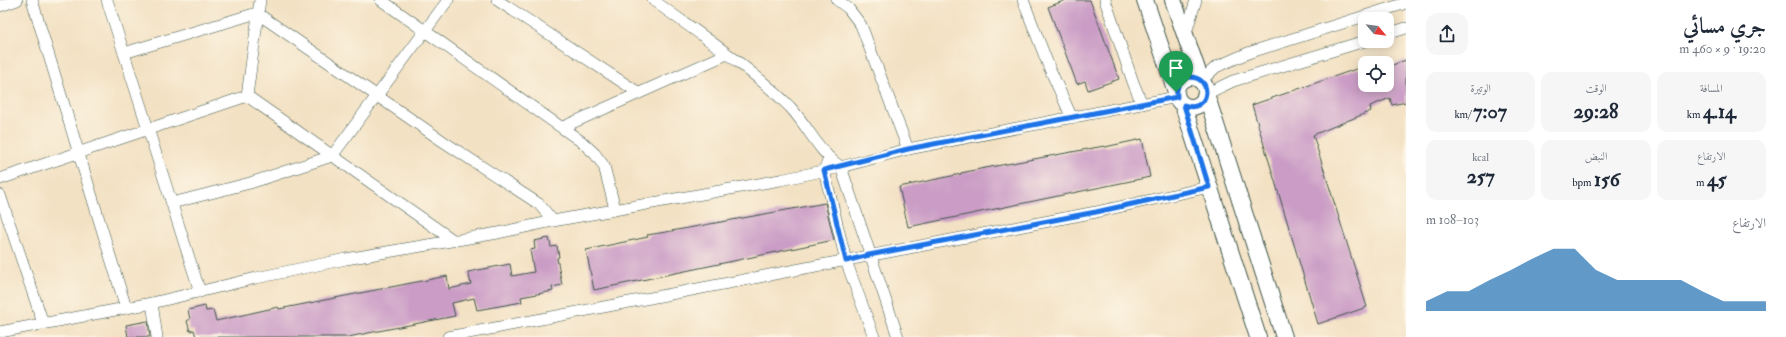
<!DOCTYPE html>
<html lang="ar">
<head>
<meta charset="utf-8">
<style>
  body { margin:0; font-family:"IM FELL Double Pica",Amiri,serif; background:#f6f6f7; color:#1f2937; direction:rtl; height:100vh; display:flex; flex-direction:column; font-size:15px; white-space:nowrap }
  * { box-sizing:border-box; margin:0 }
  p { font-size:13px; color:#747a83 }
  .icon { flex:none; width:22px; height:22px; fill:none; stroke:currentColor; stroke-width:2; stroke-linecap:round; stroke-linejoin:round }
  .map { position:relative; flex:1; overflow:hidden; direction:ltr }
  .panel { display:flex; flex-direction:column; background:#fff; width:380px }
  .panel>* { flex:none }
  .needle { width:26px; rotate:119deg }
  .controls { position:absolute; left:1358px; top:12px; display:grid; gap:8px }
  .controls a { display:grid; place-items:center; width:36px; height:36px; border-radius:8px; background:#fff; box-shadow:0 2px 10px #0003; font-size:20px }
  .pin { position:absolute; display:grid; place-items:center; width:34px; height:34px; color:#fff; margin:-41px -17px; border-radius:50% 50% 50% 0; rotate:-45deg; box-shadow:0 0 4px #0007 }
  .pin .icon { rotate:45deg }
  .round { display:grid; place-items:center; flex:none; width:42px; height:42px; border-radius:12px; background:#f6f6f7 }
  .overview { display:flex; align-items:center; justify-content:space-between; height:68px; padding:0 20px }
  h1 { font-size:22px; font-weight:700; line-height:30px }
  .metrics { display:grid; grid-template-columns:repeat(3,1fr); gap:6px; height:68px; padding:4px 20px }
  .metrics div { display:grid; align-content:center; border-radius:10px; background:#f6f6f7; text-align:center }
  .metrics b { font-size:20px; font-weight:700 }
  .metrics small { font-size:11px; font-weight:400 }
  .metrics p { font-size:11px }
  .chart { height:112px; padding:8px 20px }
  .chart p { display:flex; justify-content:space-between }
  .chart svg { width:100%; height:72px; margin-top:4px; fill:#1f6fb2; opacity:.7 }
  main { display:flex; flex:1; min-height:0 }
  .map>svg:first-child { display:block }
  .building { fill:#cb9dc6 }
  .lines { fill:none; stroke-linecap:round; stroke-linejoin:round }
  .minor-casing { stroke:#3f5649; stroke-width:12 }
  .secondary-casing { stroke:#3f5649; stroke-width:18 }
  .minor { stroke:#fff; stroke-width:11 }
  .secondary { stroke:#fff; stroke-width:16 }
  .route-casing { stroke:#fff; stroke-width:8 }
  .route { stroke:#1a73e8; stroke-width:5 }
</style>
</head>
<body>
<main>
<section class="panel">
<div class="overview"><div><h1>جري مسائي</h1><p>19:20 · 9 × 460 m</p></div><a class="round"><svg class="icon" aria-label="share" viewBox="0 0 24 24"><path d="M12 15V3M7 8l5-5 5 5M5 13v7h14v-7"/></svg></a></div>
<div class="metrics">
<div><p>المسافة</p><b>4.14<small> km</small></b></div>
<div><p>الوقت</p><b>29:28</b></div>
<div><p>الوتيرة</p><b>7:07<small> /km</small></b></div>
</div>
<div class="metrics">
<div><p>الارتفاع</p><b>45<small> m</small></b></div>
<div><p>النبض</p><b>156<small> bpm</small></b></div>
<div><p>kcal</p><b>257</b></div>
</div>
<div class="chart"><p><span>الارتفاع</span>103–108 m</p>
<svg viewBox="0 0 160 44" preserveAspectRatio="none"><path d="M0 44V38L10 32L20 32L30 25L40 19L50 12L60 6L70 6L80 19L90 25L100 25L110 25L120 25L130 32L140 38L150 38L160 38V44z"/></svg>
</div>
</section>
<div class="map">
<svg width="1406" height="337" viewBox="0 0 1406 337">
  <rect width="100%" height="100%" fill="#fcf5e5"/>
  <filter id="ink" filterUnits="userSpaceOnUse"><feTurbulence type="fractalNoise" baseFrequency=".025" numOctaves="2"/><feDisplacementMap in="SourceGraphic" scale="8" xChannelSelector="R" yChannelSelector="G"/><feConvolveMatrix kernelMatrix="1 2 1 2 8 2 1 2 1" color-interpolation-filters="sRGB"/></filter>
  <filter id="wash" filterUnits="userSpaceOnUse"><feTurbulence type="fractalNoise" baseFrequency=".012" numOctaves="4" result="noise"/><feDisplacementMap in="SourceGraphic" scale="16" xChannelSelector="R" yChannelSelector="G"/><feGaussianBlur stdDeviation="0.9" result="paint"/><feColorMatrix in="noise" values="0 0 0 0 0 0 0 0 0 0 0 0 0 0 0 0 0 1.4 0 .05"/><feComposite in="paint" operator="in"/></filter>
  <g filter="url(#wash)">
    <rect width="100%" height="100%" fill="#f3e1c3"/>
    <g id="blocks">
      <g class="building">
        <polygon points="1066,0 1090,0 1119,79 1088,90 1085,81 1077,84 1048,7"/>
        <polygon points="1406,60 1406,102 1392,105 1390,98 1370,106 1371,111 1313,135 1367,307 1318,324 1252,105 1359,68 1364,85 1387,85 1387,67"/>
        <polygon points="1142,139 1150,177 908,227 899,187 961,174 961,173 980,169 1104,146 1105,147"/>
        <polygon points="825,203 834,240 594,290 586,250 648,237 647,235 666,232"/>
        <polygon points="549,238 551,247 557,246 559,257 557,258 562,285 552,287 553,291 521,297 522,302 477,310 474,298 452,303 455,316 348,337 196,337 194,330 190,331 187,321 190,319 188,310 205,306 206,311 213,310 216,321 278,307 279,309 447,276 449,289 471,284 468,272 510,264 512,276 534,272 530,250 535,249 534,241"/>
        <polygon points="148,321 150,337 128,337 126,325"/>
      </g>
    </g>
  </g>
  <g filter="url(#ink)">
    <use href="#blocks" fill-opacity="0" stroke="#3f5649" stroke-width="1"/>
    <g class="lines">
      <defs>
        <g id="minor">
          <polyline points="32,0 126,308"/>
          <polyline points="107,0 200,292"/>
          <polyline points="381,0 582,142 595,154 604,166 615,209"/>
          <polyline points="497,0 639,93"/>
          <path d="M653 0C699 34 749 66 790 107 808 126 818 152 841 167L898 337"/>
          <polyline points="837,0 848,8 861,25 908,149"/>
          <polyline points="1023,0 1049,67 1072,118"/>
          <polyline points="1105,0 1133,82 1142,104"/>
          <polyline points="0,6 17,0"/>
          <polyline points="1387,34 1406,28"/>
          <polyline points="1185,36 1196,0"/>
          <polyline points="124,53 257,13 444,142 539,204 553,221"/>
          <polyline points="1201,81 1216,67 1248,53 1406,3"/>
          <polyline points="1206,94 1233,81 1365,41"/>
          <polyline points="247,96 453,240"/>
          <polyline points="247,96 260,0"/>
          <polyline points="563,127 727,54"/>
          <polyline points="827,163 824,170 846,261 874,337"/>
          <polyline points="0,179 247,96"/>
          <polyline points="0,195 43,323"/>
          <polyline points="172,203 250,183 332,156 448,0"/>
          <polyline points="152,303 157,337"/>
          <polyline points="0,332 152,303 256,278 346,259 498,233 553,221 780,180 841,167 908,149 1177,97"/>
          <polyline points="448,337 1096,212 1209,187"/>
        </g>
        <g id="secondary">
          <polyline points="1145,0 1176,92"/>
          <polyline points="1173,0 1201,81"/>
          <circle cx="1191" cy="92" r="15"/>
          <polyline points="1206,94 1284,337"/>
          <polyline points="1183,105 1258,337"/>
        </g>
      </defs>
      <use href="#minor" class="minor-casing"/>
      <use href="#secondary" class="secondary-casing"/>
      <use href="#minor" class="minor"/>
      <use href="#secondary" class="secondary"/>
    </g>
  </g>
  <g class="lines" filter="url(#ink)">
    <defs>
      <path id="route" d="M1187 77C1216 75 1209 115 1184 105L1209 187 1096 212 869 255 846 261 824 170 908 149 1177 97C1176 88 1178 82 1187 77Z"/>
    </defs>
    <use href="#route" class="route-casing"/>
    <use href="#route" class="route"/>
  </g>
</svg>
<div class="controls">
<a><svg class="needle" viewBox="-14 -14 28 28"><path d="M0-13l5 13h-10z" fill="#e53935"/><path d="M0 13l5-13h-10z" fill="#747a83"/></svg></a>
<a><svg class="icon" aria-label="locate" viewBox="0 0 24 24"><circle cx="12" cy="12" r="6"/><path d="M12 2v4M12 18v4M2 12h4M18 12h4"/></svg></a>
</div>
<div class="pin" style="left:1176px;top:92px;background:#1e9e55"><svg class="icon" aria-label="arrive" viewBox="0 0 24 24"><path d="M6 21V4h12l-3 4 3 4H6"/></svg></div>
</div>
</main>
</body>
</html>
